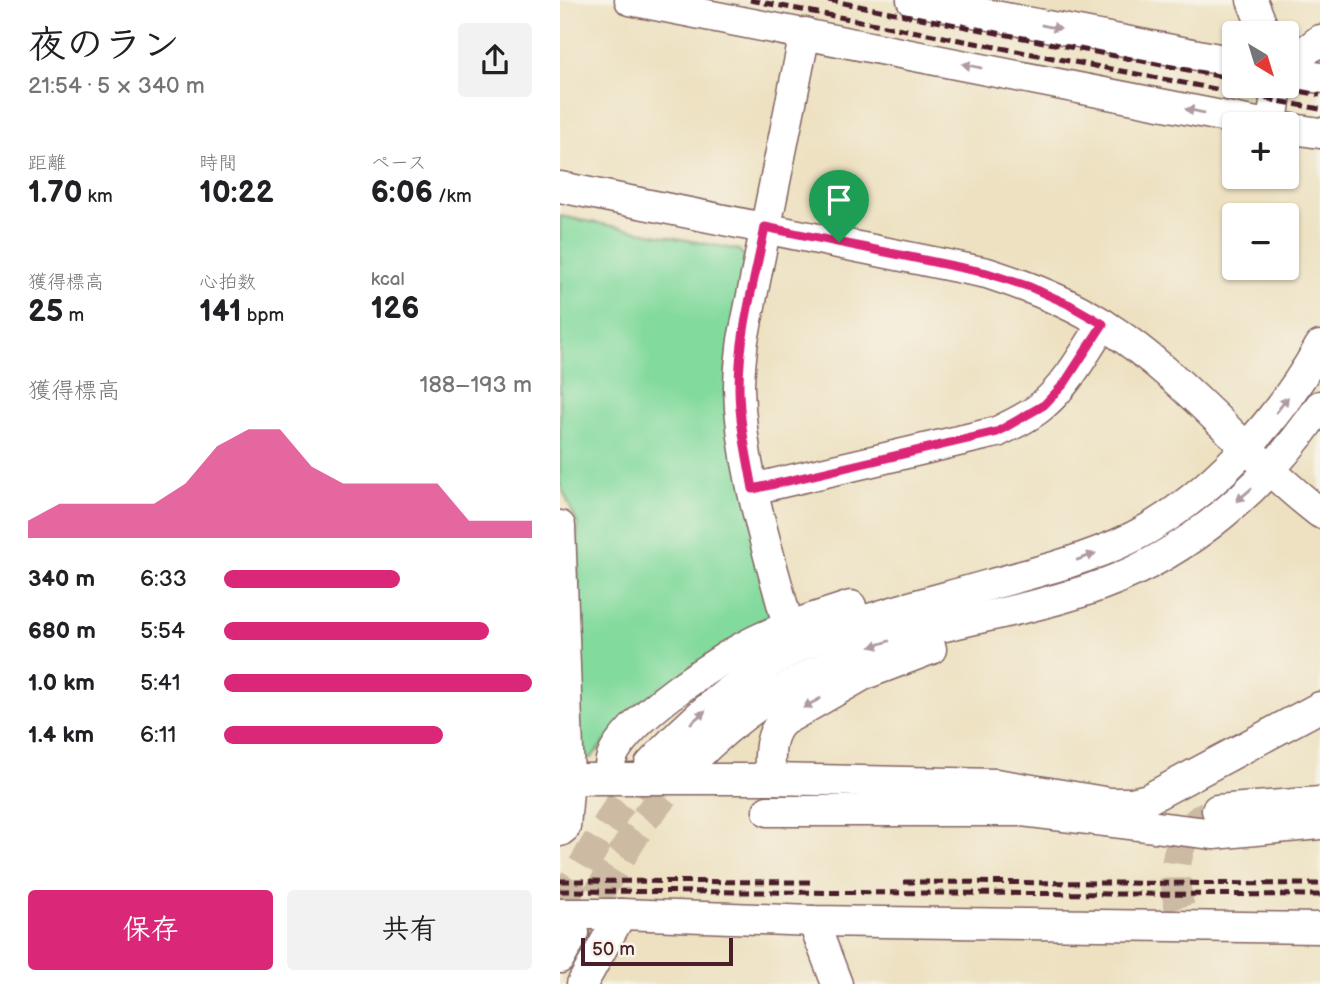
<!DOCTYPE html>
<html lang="ja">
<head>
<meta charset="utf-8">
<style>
  body { margin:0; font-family:"Balsamiq Sans","Klee One",sans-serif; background:#f2f2f2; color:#202124; height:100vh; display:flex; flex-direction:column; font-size:26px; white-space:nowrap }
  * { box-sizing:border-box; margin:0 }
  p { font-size:23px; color:#757577 }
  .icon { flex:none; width:38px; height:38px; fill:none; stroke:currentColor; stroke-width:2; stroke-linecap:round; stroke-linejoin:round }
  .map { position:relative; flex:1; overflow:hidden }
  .sheet { display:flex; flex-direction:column; background:#fff; width:560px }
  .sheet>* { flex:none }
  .needle { width:46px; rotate:142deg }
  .tools { position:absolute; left:662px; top:21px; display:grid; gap:14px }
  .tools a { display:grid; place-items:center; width:77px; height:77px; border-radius:7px; background:#fff; box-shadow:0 2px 5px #0004; font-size:35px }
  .scale { position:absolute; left:21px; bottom:18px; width:152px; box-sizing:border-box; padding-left:7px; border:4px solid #4a1f2b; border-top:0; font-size:19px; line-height:24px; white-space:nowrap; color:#4a1f2b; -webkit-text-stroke:5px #f7f3e8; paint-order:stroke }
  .pin { position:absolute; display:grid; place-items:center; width:60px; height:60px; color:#fff; margin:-72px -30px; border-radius:50% 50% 50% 0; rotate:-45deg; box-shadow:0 0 7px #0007 }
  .pin .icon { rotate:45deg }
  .round { display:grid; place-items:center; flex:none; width:74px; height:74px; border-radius:7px; background:#f2f2f2 }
  .summary { display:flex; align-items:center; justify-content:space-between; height:119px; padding:0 28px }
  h1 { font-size:38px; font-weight:800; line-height:52px }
  .metrics { display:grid; grid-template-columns:repeat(3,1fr); gap:10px; height:119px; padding:7px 28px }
  .metrics div { display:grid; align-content:center }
  .metrics b { font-size:30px; font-weight:800 }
  .metrics small { font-size:19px; font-weight:400 }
  .metrics p { font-size:19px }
  .chart { height:196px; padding:14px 28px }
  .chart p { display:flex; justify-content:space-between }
  .chart svg { width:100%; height:126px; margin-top:7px; fill:#db2777; opacity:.7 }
  .button { display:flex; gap:14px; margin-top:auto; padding:14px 28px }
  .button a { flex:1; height:80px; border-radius:7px; background:#db2777; color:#fff; font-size:28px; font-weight:800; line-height:80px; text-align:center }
  .button a+a { background:#f2f2f2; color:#202124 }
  ul { padding:0 28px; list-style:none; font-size:23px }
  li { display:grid; grid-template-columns:112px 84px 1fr; align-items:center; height:52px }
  li i { height:18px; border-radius:9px; background:#db2777 }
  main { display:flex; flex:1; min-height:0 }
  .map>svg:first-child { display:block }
  .green { fill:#83da9d; stroke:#667c64; stroke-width:2 }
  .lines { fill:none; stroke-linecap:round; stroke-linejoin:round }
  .minor-tunnel { stroke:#ccbaa3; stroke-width:30; stroke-dasharray:30 15; stroke-linecap:butt }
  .minor-casing { stroke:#836360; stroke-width:33 }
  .minor { stroke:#fff; stroke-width:30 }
  .rail { stroke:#4a1f2b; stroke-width:5; stroke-dasharray:10 5; stroke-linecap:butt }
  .oneway { fill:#ae9aa0 }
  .route-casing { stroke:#fff; stroke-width:14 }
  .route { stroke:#db2777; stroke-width:9 }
</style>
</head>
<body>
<main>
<section class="sheet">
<div class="summary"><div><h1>夜のラン</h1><p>21:54 · 5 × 340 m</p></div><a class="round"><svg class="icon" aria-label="share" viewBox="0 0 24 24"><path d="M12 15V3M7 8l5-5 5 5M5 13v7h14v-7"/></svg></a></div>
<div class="metrics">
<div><p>距離</p><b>1.70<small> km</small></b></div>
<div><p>時間</p><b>10:22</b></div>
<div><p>ペース</p><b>6:06<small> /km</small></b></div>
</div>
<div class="metrics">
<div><p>獲得標高</p><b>25<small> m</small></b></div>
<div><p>心拍数</p><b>141<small> bpm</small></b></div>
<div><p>kcal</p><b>126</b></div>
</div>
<div class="chart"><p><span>獲得標高</span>188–193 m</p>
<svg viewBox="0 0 160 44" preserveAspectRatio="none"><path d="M0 44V38L10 32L20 32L30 32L40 32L50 25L60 12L70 6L80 6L90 19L100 25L110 25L120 25L130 25L140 38L150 38L160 38V44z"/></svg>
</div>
<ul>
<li><b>340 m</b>6:33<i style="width:57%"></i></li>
<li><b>680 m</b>5:54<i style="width:86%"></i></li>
<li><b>1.0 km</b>5:41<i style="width:100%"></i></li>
<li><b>1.4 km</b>6:11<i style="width:71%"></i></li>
</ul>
<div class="button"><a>保存</a><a>共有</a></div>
</section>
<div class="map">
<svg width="760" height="984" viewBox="0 0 760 984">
  <rect width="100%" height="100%" fill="#f7f3e8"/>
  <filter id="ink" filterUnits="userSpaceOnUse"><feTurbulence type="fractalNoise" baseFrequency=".0143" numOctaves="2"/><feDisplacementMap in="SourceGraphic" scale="14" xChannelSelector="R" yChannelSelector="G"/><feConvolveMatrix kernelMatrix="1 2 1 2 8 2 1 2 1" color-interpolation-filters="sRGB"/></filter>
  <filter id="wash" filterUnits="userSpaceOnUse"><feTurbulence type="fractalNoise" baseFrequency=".00686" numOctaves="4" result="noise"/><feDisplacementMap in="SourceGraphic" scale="28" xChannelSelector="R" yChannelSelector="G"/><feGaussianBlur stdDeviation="1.57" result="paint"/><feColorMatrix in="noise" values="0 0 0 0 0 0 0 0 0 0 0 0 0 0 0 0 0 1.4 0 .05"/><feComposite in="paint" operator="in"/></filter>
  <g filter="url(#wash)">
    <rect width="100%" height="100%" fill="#ede1c1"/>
    <polygon class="green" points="0,216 179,250 188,261 166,369 210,615 77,704 31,758 18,757 18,525 0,484"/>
  </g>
  <g filter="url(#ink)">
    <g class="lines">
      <g class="minor-tunnel">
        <polyline points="0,905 56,810 90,765"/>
        <path d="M620 908C610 876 615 832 647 815"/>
        <polyline points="14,933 83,821 125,769"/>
      </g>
      <defs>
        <g id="minor">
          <polyline points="70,0 702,124"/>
          <polyline points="352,0 674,62"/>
          <polyline points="692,0 705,33"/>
          <polyline points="726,66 760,40"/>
          <polyline points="726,72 760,78"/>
          <polyline points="712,124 717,86"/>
          <polyline points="726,128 760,133"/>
          <path d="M0 187 427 273C467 286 507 301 543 324 625 376 684 454 760 513"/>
          <path d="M193 489 437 432C453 424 471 416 484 404 509 382 525 352 543 324"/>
          <polyline points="0,526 9,779 5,827 0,831"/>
          <path d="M228 626C208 549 181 469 179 388 179 372 181 356 183 340L245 33"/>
          <path d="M90 765C143 706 207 655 282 628 330 611 380 599 429 585 477 572 525 560 569 539 648 500 718 421 760 346"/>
          <path d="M125 769C190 699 270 656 361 632 421 616 483 607 541 585 631 552 707 485 760 406"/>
          <polyline points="9,779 210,779 436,784 550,803 571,803 588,799 760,707"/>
          <path d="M49 779C50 772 49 763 52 757 67 719 163 655 201 638 230 625 261 616 291 606"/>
          <path d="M210 779C210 758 207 736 223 721L305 674 371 649"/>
          <polyline points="657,810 760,802"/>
          <polyline points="208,811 462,811 654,834 760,824"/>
          <polyline points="0,914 61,914 253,921 760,928"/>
          <polyline points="253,921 277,984"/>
          <polyline points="0,958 14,933"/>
          <polyline points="22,984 61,914"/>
        </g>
      </defs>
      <use href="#minor" class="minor-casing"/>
      <use href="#minor" class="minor"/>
      <g class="rail">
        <polyline points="190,0 760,109"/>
        <polyline points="268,0 674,79"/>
        <polyline points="712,86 760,95"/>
        <polyline points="0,881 253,882"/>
        <polyline points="344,882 760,884"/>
        <polyline points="0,891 760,895"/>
      </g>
    </g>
    <defs><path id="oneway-solid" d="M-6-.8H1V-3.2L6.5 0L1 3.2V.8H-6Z" transform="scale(1.75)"/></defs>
    <g class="oneway">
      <use href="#oneway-solid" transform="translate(491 27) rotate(11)"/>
      <use href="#oneway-solid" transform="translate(412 66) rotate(-169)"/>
      <use href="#oneway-solid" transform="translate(635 111) rotate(-169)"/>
      <use href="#oneway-solid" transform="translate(722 405) rotate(-52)"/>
      <use href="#oneway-solid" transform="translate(684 495) rotate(139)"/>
      <use href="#oneway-solid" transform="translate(526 557) rotate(-19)"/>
      <use href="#oneway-solid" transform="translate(320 644) rotate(162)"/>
      <use href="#oneway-solid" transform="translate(252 703) rotate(151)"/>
      <use href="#oneway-solid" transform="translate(138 717) rotate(-41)"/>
    </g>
  </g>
  <g class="lines" filter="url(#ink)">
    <defs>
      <path id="route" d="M205 227 427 273 470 287 508 304 543 324 504 384 484 405 437 432 193 489C187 455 179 421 179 387 179 333 195 279 205 227Z"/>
    </defs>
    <use href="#route" class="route-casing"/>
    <use href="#route" class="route"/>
  </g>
</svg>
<div class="tools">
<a><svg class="needle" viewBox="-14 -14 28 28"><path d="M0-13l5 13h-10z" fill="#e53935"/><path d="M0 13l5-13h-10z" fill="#757577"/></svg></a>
<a>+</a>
<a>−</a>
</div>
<div class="scale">50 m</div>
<div class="pin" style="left:279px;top:242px;background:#1e9e55"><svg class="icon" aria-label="arrive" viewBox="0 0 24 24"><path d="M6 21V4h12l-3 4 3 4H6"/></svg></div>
</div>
</main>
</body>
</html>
